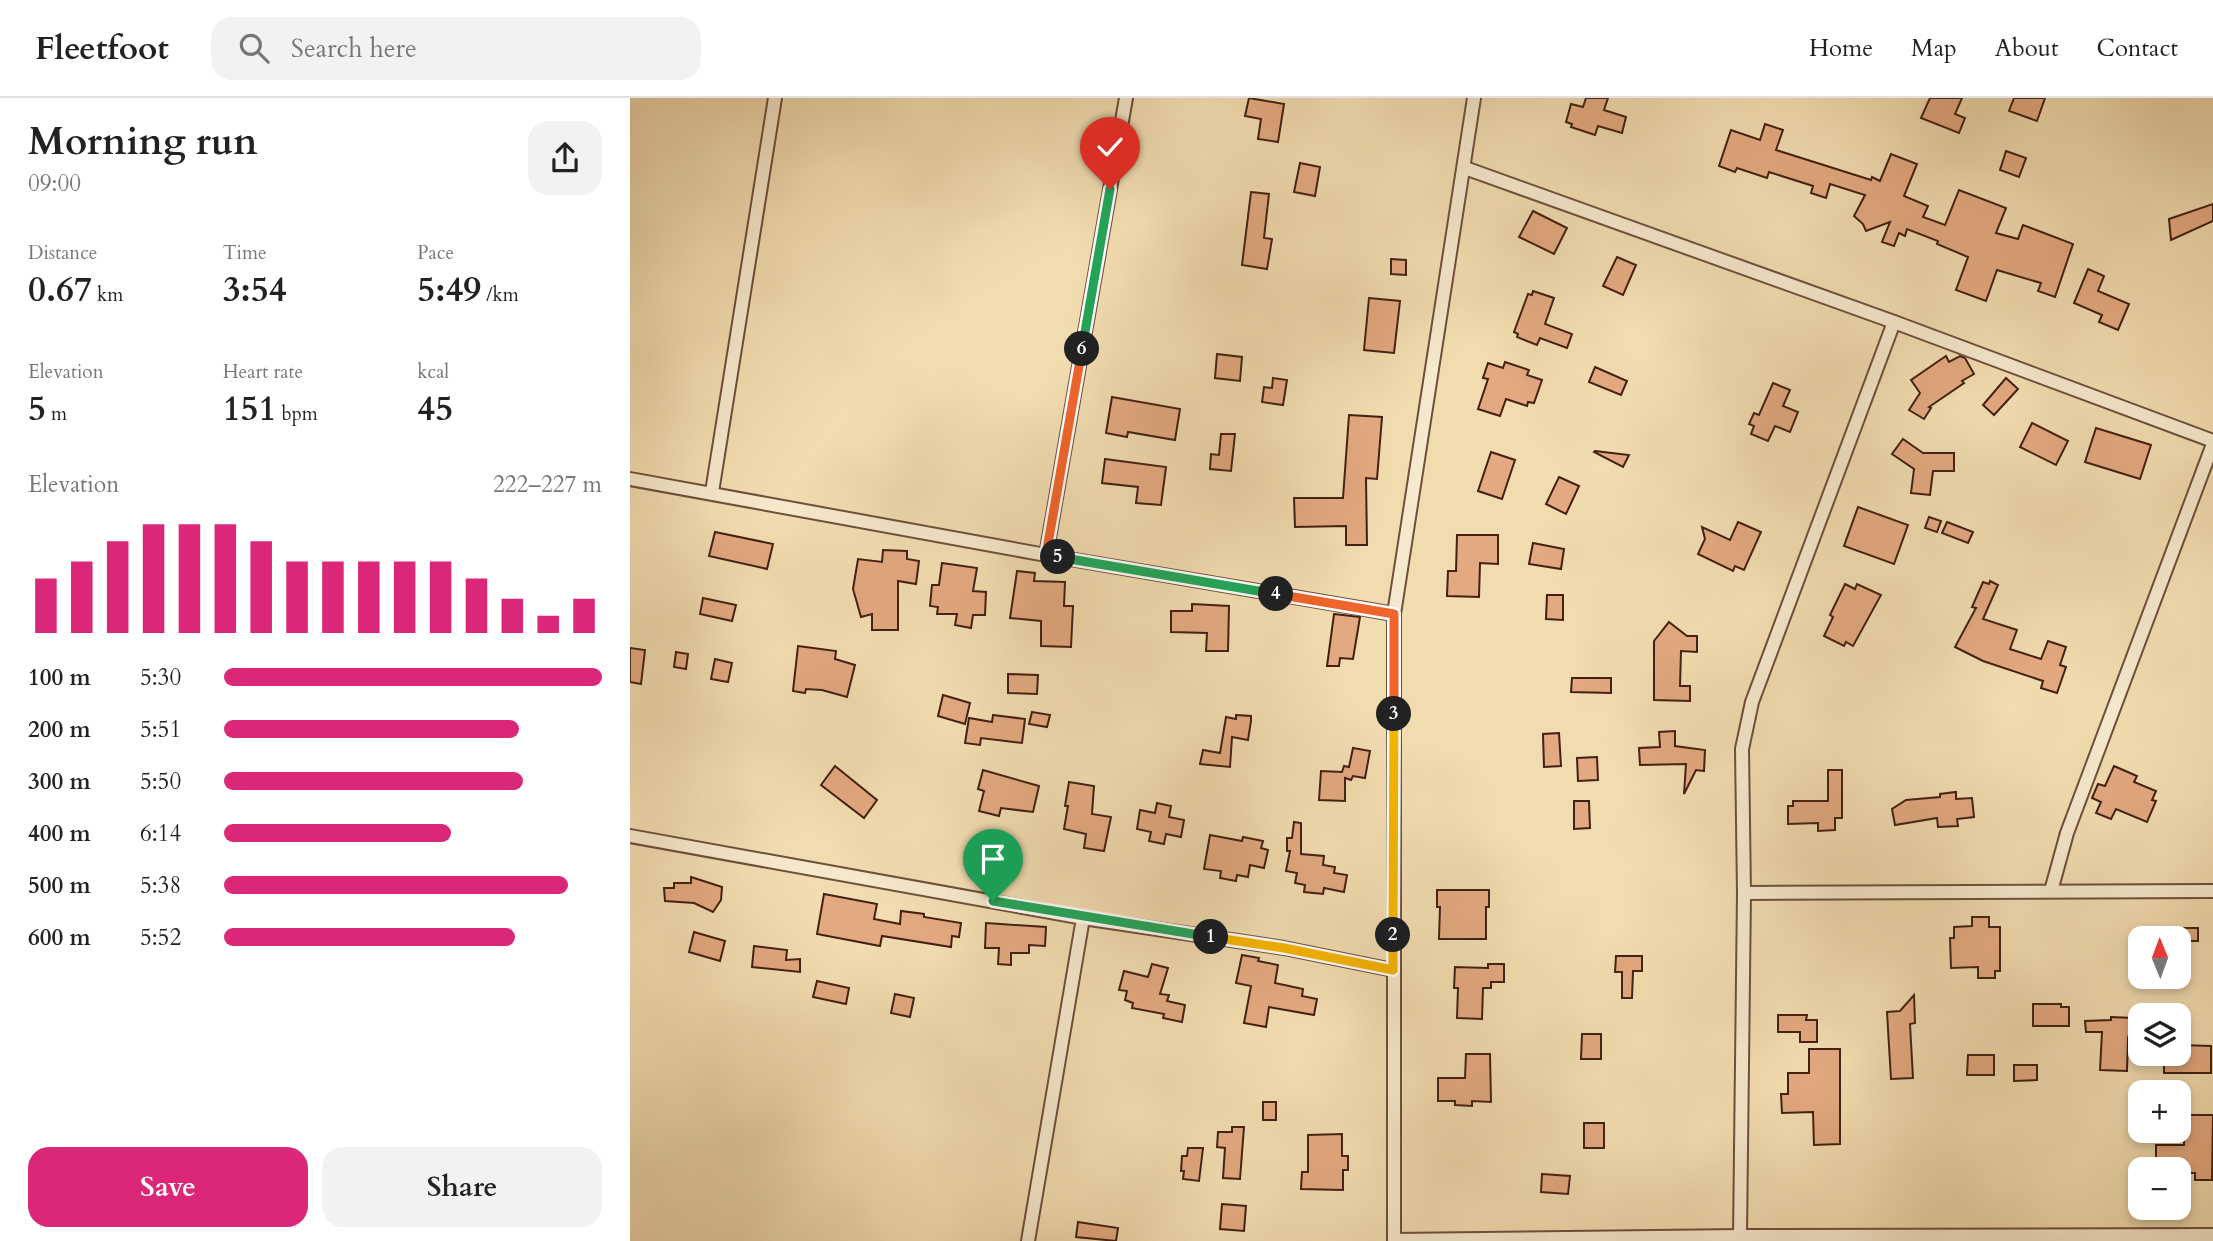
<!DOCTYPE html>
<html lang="en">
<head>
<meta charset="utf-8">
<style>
  body { margin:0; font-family:Cardo,serif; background:#f2f2f2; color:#222; height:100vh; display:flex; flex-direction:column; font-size:26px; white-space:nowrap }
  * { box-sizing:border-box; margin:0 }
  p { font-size:23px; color:#767676 }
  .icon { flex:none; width:38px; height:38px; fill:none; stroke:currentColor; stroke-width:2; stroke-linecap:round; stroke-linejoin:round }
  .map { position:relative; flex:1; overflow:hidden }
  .panel { display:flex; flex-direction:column; background:#fff; width:630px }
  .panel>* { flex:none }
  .needle { width:46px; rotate:359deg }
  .tools { position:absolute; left:1498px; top:828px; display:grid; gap:14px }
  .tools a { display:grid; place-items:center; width:63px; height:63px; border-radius:14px; background:#fff; box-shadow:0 4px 10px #0003; font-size:35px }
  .pin { position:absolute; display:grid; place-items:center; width:60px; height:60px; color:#fff; margin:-72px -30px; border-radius:50% 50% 50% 0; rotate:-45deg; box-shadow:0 0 7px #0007 }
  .pin .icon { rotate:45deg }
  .km { position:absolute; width:35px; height:35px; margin:-18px; border-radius:50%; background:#222; color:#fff; font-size:19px; line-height:35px; text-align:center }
  .round { display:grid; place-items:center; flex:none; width:74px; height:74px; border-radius:21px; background:#f2f2f2 }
  .summary { display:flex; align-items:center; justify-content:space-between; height:119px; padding:0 28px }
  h1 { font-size:38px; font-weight:600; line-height:52px }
  .metrics { display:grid; grid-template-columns:repeat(3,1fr); gap:10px; height:119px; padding:7px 28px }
  .metrics div { display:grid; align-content:center }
  .metrics b { font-size:35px; font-weight:600 }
  .metrics small { font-size:19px; font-weight:400 }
  .metrics p { font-size:19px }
  .chart { height:196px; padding:14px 28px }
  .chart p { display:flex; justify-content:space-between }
  .chart svg { width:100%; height:126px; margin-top:7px; stroke:#db2777; stroke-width:6 }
  .primary-button { display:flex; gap:14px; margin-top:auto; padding:14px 28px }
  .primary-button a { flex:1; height:80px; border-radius:21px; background:#db2777; color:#fff; font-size:28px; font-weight:600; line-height:80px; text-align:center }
  .primary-button a+a { background:#f2f2f2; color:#222 }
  ul { padding:0 28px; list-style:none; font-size:23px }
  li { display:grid; grid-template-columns:112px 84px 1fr; align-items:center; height:52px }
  li i { height:18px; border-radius:9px; background:#db2777 }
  header { display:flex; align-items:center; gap:42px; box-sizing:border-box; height:98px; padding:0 35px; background:#fff; border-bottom:2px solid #e0e0e0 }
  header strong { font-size:33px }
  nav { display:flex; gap:38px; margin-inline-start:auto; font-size:24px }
  .search { width:490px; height:63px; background:#f2f2f2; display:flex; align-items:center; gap:18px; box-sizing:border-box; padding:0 24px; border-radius:21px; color:#767676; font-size:26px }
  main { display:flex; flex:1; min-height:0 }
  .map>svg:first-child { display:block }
  .building { fill:#e3a980; stroke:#432012; stroke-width:2 }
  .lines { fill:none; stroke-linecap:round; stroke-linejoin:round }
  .minor-casing { stroke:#6e4f3a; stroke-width:16 }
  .minor { stroke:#f6e8cc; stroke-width:12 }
  .split-1-casing { stroke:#fff; stroke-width:14 }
  .split-2-casing { stroke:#fff; stroke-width:14 }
  .split-3-casing { stroke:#fff; stroke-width:14 }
  .split-4-casing { stroke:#fff; stroke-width:14 }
  .split-5-casing { stroke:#fff; stroke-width:14 }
  .split-6-casing { stroke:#fff; stroke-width:14 }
  .split-7-casing { stroke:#fff; stroke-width:14 }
  .split-1 { stroke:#22a559; stroke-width:9 }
  .split-2 { stroke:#f5b400; stroke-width:9 }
  .split-3 { stroke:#f5b400; stroke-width:9 }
  .split-4 { stroke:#f0652b; stroke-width:9 }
  .split-5 { stroke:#22a559; stroke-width:9 }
  .split-6 { stroke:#f0652b; stroke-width:9 }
  .split-7 { stroke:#22a559; stroke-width:9 }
</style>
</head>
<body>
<header>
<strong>Fleetfoot</strong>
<div class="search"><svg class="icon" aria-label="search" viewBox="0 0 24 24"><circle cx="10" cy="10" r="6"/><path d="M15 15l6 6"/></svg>Search here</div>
<nav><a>Home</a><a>Map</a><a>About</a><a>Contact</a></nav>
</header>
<main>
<section class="panel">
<div class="summary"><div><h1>Morning run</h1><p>09:00</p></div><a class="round"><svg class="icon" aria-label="share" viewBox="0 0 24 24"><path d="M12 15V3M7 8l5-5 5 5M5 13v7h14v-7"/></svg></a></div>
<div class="metrics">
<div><p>Distance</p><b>0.67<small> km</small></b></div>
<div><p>Time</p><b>3:54</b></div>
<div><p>Pace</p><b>5:49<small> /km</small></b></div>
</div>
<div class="metrics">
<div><p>Elevation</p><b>5<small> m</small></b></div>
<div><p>Heart rate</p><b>151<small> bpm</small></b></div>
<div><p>kcal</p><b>45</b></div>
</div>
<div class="chart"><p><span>Elevation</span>222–227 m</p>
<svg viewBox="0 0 160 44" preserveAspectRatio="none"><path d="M5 44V25M15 44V19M25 44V12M35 44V6M45 44V6M55 44V6M65 44V12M75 44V19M85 44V19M95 44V19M105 44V19M115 44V19M125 44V25M135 44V32M145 44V38M155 44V32"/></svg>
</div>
<ul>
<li><b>100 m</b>5:30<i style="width:100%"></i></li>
<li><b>200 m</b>5:51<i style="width:78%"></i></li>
<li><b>300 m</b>5:50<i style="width:79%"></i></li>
<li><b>400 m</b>6:14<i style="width:60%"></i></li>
<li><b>500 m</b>5:38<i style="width:91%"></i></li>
<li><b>600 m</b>5:52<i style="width:77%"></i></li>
</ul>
<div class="primary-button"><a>Save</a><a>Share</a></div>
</section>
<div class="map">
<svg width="1583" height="1143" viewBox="0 0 1583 1143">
  <rect width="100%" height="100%" fill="#f1dcb0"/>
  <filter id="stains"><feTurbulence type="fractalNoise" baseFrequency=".00286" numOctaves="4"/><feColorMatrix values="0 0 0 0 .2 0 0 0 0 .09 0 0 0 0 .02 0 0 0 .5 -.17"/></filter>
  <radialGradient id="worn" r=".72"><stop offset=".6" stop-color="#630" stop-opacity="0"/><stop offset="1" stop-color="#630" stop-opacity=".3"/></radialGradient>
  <g class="building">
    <polygon points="619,0 654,6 648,44 628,41 631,21 615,18"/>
    <polygon points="956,0 978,0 974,12 996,19 992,35 968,28 965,37 941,29 942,26 936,24 941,6 953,9"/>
    <polygon points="1300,0 1332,0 1325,16 1335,20 1329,35 1291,20"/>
    <polygon points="1384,0 1415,0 1407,23 1379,13"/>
    <polygon points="1135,26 1153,32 1146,52 1241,82 1242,79 1250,83 1261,56 1287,66 1274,98 1298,108 1293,119 1315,127 1329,92 1376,110 1366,135 1388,141 1393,127 1443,146 1425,199 1408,193 1411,185 1367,172 1356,203 1326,192 1338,159 1307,146 1308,143 1277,131 1275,138 1269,135 1264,148 1252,144 1260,124 1236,133 1233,126 1224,118 1235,97 1200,86 1196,100 1181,95 1183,88 1139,74 1137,80 1107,70 1105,74 1089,68 1101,32 1130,42"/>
    <polygon points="1376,53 1396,60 1389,79 1370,72"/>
    <polygon points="670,65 690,69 685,98 664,94"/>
    <polygon points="621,94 639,96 634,140 642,141 637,171 612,167"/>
    <polygon points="1583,106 1583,123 1541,142 1539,121"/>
    <polygon points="903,113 937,130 924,156 889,139"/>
    <polygon points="987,159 1006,167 993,197 973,188"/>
    <polygon points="761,161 776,162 776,177 761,176"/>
    <polygon points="1458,171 1474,178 1468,193 1499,206 1488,232 1469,224 1472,217 1444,205"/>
    <polygon points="903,193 924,200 915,226 942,236 937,250 910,240 907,247 887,239 888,236 884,234 898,196 902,197"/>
    <polygon points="739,200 770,203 764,255 734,252"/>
    <polygon points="587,256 612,259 610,283 585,280"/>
    <polygon points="1316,258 1319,264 1330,258 1335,260 1344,276 1332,283 1334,285 1299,309 1301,310 1294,321 1279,312 1290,295 1281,282"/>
    <polygon points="875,264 899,272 897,277 912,282 904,305 898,304 897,308 876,301 870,318 848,311 858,281 853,280 858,265 873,270"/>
    <polygon points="965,269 997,283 991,297 959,284"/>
    <polygon points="643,280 657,282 653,307 632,304 634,289 642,290"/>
    <polygon points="1376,280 1388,291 1364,317 1353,307"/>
    <polygon points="1143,285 1160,292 1153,308 1168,314 1160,334 1145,328 1138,343 1121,336 1124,328 1119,326 1124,315 1129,317"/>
    <polygon points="482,299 550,311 545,342 498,334 497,339 476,335"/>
    <polygon points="719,317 752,319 747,381 736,380 737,447 716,447 716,428 665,429 664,400 713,400"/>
    <polygon points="1402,325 1438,343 1426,367 1390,349"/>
    <polygon points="1466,330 1521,347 1510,381 1455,364"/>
    <polygon points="591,336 605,336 601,373 580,371 581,356 589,357"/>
    <polygon points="1273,341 1293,355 1324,355 1324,373 1303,373 1300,397 1281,395 1284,371 1262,356"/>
    <polygon points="965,353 999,357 993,369 964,354"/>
    <polygon points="861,354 885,362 872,401 848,393"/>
    <polygon points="475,361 536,369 531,407 506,405 508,389 472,385"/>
    <polygon points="929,379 949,388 936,416 916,406"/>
    <polygon points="1228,409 1278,427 1264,466 1214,448"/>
    <polygon points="1299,419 1311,423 1307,434 1295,430"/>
    <polygon points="1108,424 1131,434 1114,472 1105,468 1103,473 1068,456 1075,441 1072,429 1100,442"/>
    <polygon points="1317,424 1343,434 1338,445 1312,435"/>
    <polygon points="85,434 143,446 137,471 79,458"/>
    <polygon points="827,437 868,437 868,466 850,465 849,499 817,498 818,473 826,473"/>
    <polygon points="903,445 934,451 931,471 899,466"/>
    <polygon points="253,452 277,453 277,461 289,463 286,486 268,483 268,532 242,532 242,516 231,519 223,491 228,461 252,464"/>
    <polygon points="312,465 347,470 343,493 356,494 355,517 343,517 341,530 325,527 327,516 307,516 308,509 300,508 302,487 309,487"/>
    <polygon points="387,473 405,475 404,483 435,484 434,508 443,508 441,549 411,548 411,523 380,520"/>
    <polygon points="1360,483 1368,487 1353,521 1387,532 1380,551 1411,561 1418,543 1436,549 1430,567 1436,569 1427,595 1411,590 1413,583 1353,563 1325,549 1346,510 1342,509 1353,484 1359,486"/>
    <polygon points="1215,486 1225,491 1227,486 1251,497 1223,548 1216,544 1214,548 1194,538 1203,519 1200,517"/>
    <polygon points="917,497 933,497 933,522 916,521"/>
    <polygon points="73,500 106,507 102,523 70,516"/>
    <polygon points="562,506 599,508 598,553 576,553 577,535 541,534 541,513 562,513"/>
    <polygon points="704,516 730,519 723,561 710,560 709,568 697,568"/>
    <polygon points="1039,524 1057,538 1067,538 1067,554 1051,553 1050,588 1060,588 1060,603 1024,602 1024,543"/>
    <polygon points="168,548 206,553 205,561 225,567 217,599 192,592 176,591 175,595 163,593"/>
    <polygon points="0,550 15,552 11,586 0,584"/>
    <polygon points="46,554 58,556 56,571 44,569"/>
    <polygon points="85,561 102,565 98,584 81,581"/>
    <polygon points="378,576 408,577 407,596 378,595"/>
    <polygon points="942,580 981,580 981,595 941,594"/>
    <polygon points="313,597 340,605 335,626 308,618"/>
    <polygon points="402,614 420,617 417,629 399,626"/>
    <polygon points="363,617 395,621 392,645 351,640 350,647 335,645 339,620 362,624"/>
    <polygon points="606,617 621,618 621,623 618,642 602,639 600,669 570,666 573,652 590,655 596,619 606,621"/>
    <polygon points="1045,633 1045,648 1075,652 1074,673 1066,672 1054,696 1056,666 1010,667 1009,650 1030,649 1029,634"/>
    <polygon points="929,635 931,668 914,669 913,636"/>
    <polygon points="723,650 740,653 735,680 723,678 721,682 715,680 715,703 689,702 691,673 712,674 714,668 719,669"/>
    <polygon points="967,659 968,682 948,683 947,660"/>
    <polygon points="205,668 247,702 234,720 191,687"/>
    <polygon points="1484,668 1507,678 1504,684 1526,693 1522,702 1526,703 1517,724 1486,711 1481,721 1466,715 1471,704 1462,700 1468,686 1475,688"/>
    <polygon points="353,672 409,688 403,714 371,710 369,718 349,713 354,693 348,691"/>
    <polygon points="1198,672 1212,672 1212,720 1205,720 1205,732 1188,733 1188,725 1158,726 1158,708 1163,708 1163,703 1198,703"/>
    <polygon points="439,684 464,688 462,716 481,719 474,753 454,750 456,736 434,731 438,708 435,708"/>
    <polygon points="1326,694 1326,701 1342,700 1344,719 1327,721 1328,728 1308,729 1307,720 1265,727 1262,711 1276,702 1310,699 1310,696"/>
    <polygon points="944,703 959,703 960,730 944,731"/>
    <polygon points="527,705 541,708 539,719 554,722 551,739 536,736 534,746 519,743 521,734 507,731 510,712 525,715"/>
    <polygon points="664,724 671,725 671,756 694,758 693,767 705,769 704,775 717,777 714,794 694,790 693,796 674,794 675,787 665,785 667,775 656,773 660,753 657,753 657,740 662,740"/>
    <polygon points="580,737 612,743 613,739 633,743 631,750 638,752 634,770 620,767 618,779 607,777 606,783 590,780 591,773 574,771"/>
    <polygon points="61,779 92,789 91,802 83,814 64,805 35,803 34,790 44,790 44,785 61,785"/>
    <polygon points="807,792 859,792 859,809 856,809 856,841 809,841 810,809 807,809"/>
    <polygon points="194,796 247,806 244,821 270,826 271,813 294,816 294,819 331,825 329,839 322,838 321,849 252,838 250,848 187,836"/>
    <polygon points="1342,819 1359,819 1359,829 1370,829 1370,873 1365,873 1365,880 1348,880 1348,869 1321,870 1320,840 1324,840 1324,829 1342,828"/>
    <polygon points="356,825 416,829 415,848 399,847 399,855 381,855 381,867 368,866 369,850 355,850"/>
    <rect x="1554" y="830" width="14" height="13"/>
    <polygon points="64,834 95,843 90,863 59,854"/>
    <polygon points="124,848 157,852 156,862 170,861 170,874 122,869"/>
    <polygon points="612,857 629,860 628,863 648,867 645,885 673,891 672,898 687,901 684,917 639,909 636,929 614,925 621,888 606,885"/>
    <polygon points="986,858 1012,858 1012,873 1003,873 1002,900 992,900 992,874 985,874"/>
    <polygon points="522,866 538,870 530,896 539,897 537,903 555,907 552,924 533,920 534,916 502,910 503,905 495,902 497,893 489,892 494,873 518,879"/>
    <polygon points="858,866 874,866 874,884 861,884 861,890 853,890 852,921 827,920 828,890 824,890 825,869 858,870"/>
    <polygon points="187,883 219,890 216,906 183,899"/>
    <polygon points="265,896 284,900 280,919 261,915"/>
    <polygon points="1284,897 1285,925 1280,926 1283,980 1261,981 1257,914 1270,913"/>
    <polygon points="1403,906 1431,906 1431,909 1439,909 1439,928 1403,928"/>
    <polygon points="1148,917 1177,917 1176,922 1187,922 1187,944 1170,944 1170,934 1148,934"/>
    <polygon points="1481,919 1503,920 1503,933 1500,933 1498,940 1497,973 1470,972 1472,934 1456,934 1455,923 1481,922"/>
    <polygon points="952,936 971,936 971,961 951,961"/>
    <polygon points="1549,947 1581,948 1581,975 1534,975 1534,956 1549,956"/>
    <polygon points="1179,951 1210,951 1210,1046 1184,1047 1183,1014 1152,1015 1151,996 1158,996 1158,975 1179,975"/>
    <polygon points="836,956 860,956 861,1004 842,1003 842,1008 825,1007 825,1003 808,1003 808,980 835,980"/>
    <polygon points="1338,957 1364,957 1364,977 1337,977"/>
    <polygon points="1384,967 1407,967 1407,982 1384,983"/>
    <rect x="633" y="1004" width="13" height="18"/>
    <polygon points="1554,1017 1583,1017 1582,1082 1565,1082 1565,1075 1549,1075 1549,1071 1542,1071 1542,1069 1526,1069 1526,1047 1554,1047"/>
    <rect x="954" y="1025" width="20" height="25"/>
    <polygon points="602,1029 614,1029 610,1081 593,1080 595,1050 587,1049 588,1034 602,1034"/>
    <polygon points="712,1036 712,1058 718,1058 718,1072 713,1072 713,1092 671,1091 672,1074 678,1074 678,1037"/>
    <polygon points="558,1050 573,1050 569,1083 553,1081 554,1073 551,1073 552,1058 557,1058"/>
    <polygon points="912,1076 940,1078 938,1096 911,1094"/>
    <polygon points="592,1106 616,1108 614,1133 590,1131"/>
    <polygon points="448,1124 488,1130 486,1143 446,1139"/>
  </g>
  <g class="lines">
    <defs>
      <g id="minor">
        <polyline points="835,70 1264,224 1583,343"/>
        <polyline points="0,381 416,457 764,516"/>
        <polyline points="82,394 145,0"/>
        <polyline points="416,457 496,0"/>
        <polyline points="0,738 453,820 654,850 763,872"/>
        <polyline points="1421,793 1437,735 1583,346"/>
        <polyline points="1114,795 1583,793"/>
        <polyline points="1110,1138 1114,795 1112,651 1122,604 1264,224"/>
        <polyline points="764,1142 1110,1138 1583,1137"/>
        <polyline points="398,1143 453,820"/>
        <polyline points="764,1143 764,516 844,0"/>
      </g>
    </defs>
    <use href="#minor" class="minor-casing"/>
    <use href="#minor" class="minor"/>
  </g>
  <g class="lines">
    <defs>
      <polyline id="split-1" points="363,803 581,839"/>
      <polyline id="split-2" points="581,839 654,850 763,872 763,837"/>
      <polyline id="split-3" points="763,837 764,616"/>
      <polyline id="split-4" points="646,496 764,516 764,616"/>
      <polyline id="split-5" points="428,459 646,496"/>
      <polyline id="split-6" points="428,459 416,457 452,251"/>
      <polyline id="split-7" points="452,251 480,91"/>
    </defs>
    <use href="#split-1" class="split-1-casing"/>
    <use href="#split-2" class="split-2-casing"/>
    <use href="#split-3" class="split-3-casing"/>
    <use href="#split-4" class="split-4-casing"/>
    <use href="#split-5" class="split-5-casing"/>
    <use href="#split-6" class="split-6-casing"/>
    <use href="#split-7" class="split-7-casing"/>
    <use href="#split-1" class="split-1"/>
    <use href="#split-2" class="split-2"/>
    <use href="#split-3" class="split-3"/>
    <use href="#split-4" class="split-4"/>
    <use href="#split-5" class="split-5"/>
    <use href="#split-6" class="split-6"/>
    <use href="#split-7" class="split-7"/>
  </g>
  <rect width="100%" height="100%" filter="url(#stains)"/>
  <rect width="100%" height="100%" fill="url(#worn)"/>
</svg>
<div class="tools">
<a><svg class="needle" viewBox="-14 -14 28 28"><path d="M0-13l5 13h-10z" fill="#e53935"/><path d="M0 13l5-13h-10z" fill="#767676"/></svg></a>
<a><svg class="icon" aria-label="layers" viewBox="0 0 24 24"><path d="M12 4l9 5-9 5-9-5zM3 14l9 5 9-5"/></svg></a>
<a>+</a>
<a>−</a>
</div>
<div class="pin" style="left:363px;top:803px;background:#1e9e55"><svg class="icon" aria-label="arrive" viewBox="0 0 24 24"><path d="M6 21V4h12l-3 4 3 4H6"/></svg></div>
<div class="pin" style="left:480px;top:91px;background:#d93025"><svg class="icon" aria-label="check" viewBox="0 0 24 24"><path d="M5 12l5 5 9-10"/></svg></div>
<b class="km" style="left:581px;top:839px">1</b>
<b class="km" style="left:763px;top:837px">2</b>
<b class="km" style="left:764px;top:616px">3</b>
<b class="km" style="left:646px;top:496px">4</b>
<b class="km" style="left:428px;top:459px">5</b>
<b class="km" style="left:452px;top:251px">6</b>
</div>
</main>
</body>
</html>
